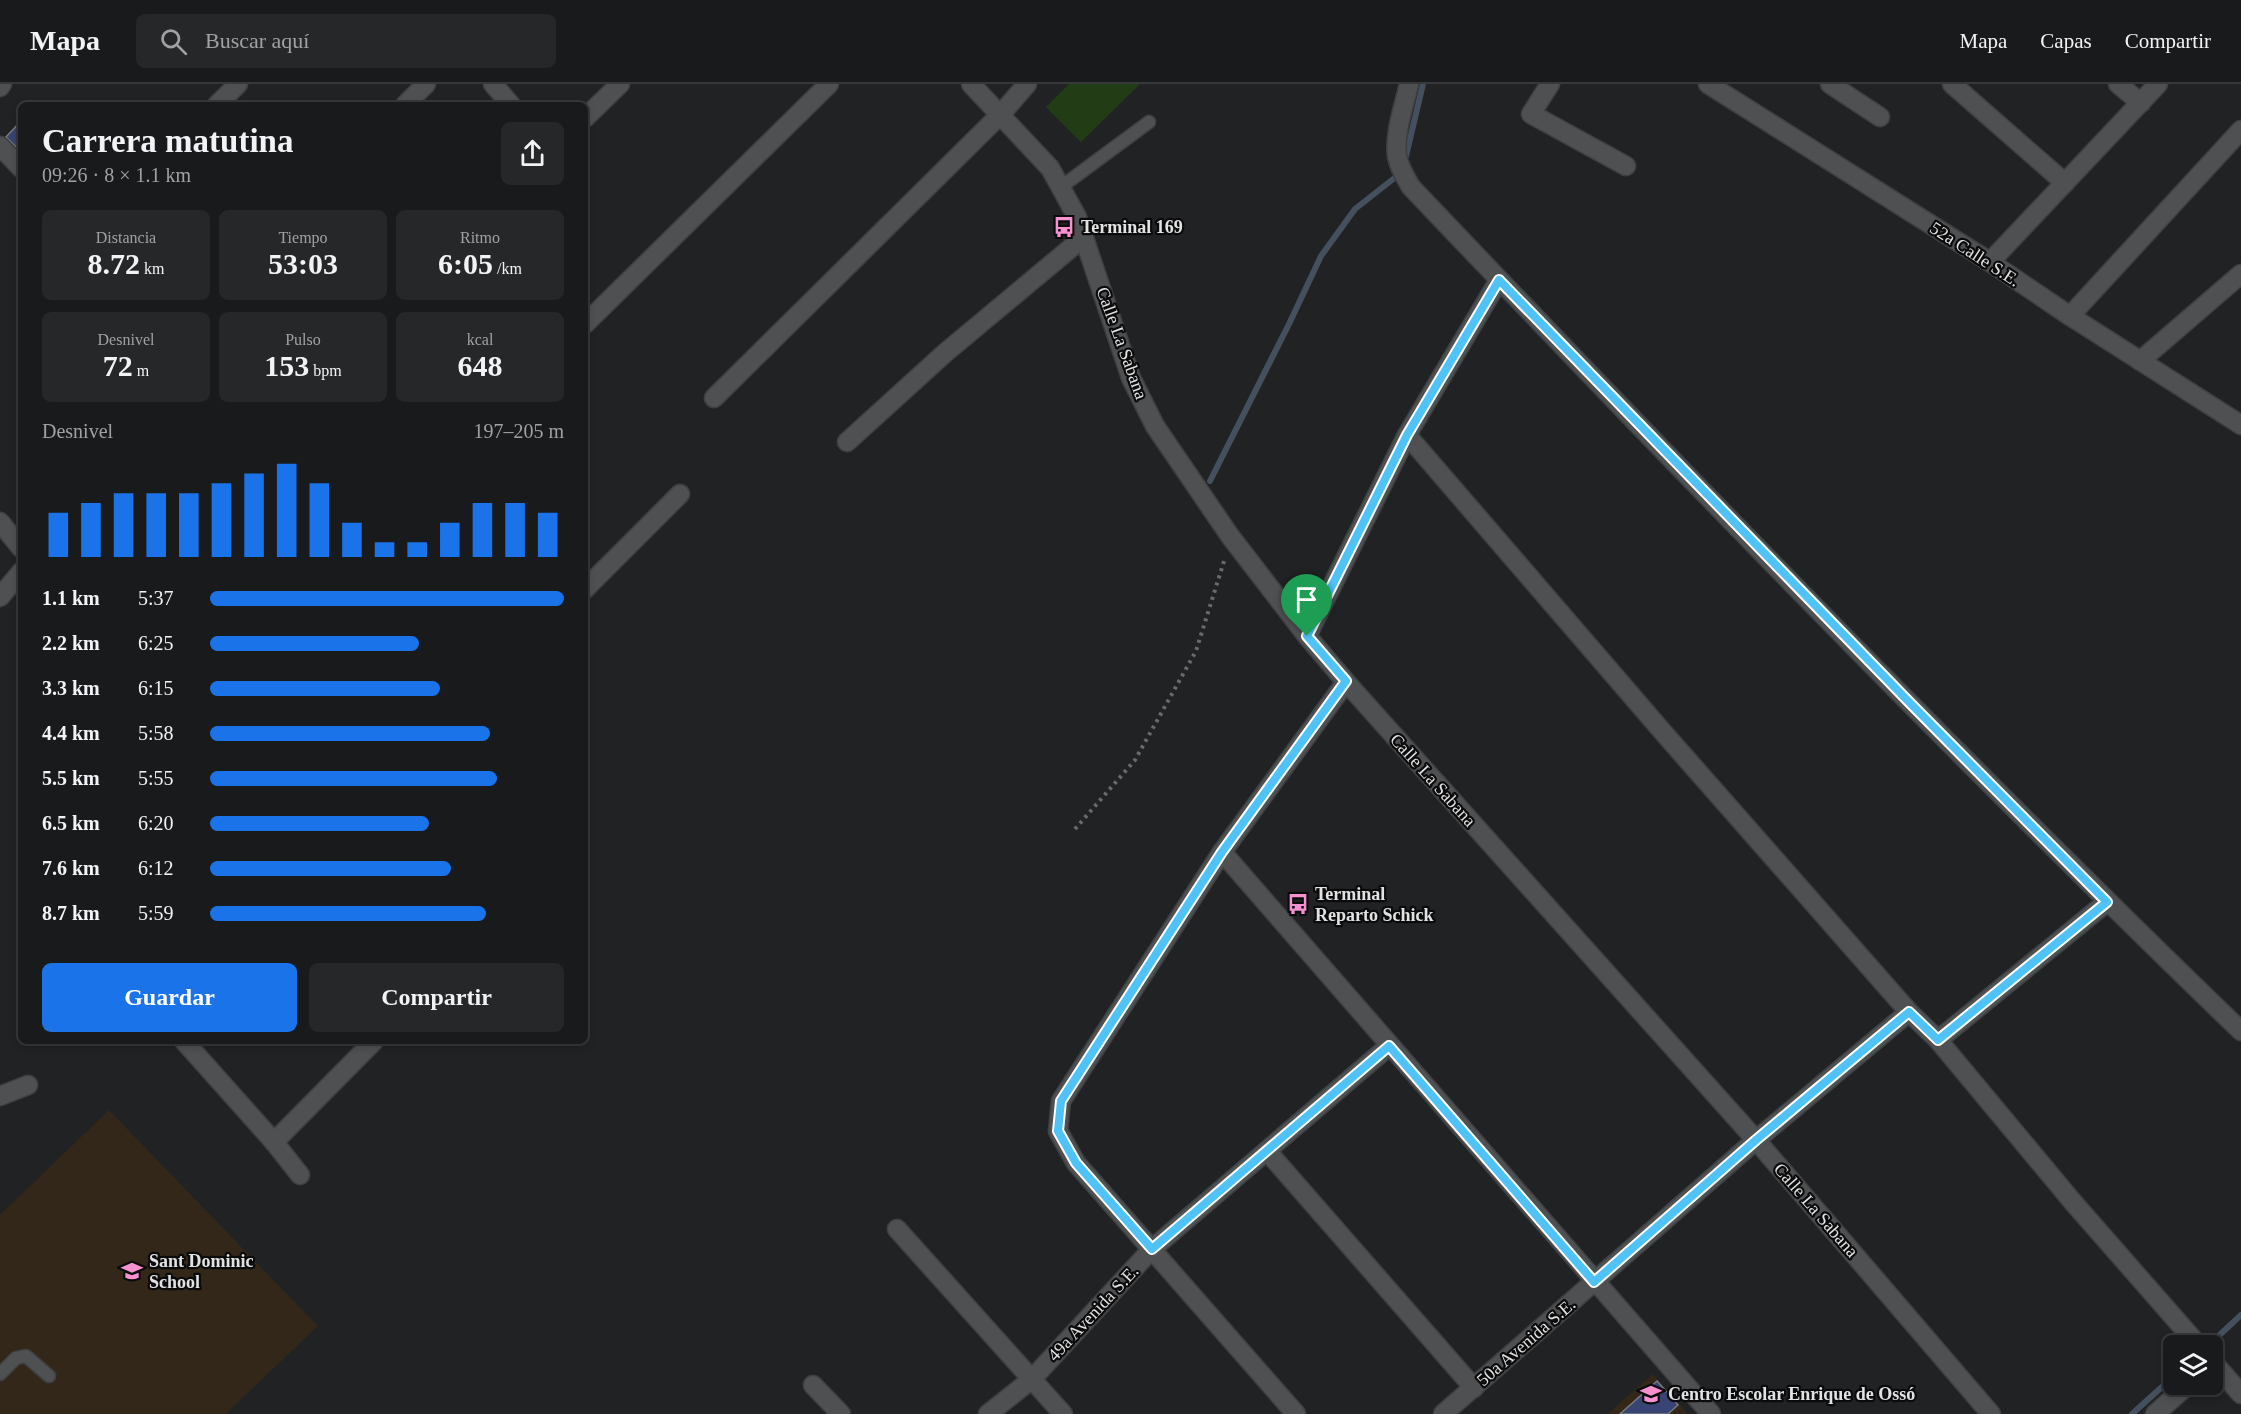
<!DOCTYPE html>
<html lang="es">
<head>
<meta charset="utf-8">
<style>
  body { margin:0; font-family:"Times New Roman",serif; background:#262728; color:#f1f3f6; height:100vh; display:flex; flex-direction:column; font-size:22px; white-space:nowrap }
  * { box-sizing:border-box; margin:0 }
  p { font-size:20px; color:#9fa1a3 }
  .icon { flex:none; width:33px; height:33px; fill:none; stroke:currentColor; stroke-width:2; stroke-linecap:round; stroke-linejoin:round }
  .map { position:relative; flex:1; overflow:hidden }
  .drawer { position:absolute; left:18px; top:18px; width:570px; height:942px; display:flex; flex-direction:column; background:#191a1b; border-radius:9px; box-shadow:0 3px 9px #0003,0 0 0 2px #37383a }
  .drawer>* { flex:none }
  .buttons { position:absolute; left:2163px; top:1251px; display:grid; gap:12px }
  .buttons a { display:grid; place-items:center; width:60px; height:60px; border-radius:9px; background:#191a1b; box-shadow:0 3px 9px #0003,0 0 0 2px #37383a; font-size:30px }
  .pin { position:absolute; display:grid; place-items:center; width:51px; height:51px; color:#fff; margin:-62px -26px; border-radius:50% 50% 50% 0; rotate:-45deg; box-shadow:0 0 6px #0007 }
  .pin .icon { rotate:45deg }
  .round { display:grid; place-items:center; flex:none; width:63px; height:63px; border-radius:9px; background:#262728 }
  .head { display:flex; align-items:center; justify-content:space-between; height:102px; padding:0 24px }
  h1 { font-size:33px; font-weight:600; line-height:45px }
  .metrics { display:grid; grid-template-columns:repeat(3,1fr); gap:9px; height:102px; padding:6px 24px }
  .metrics div { display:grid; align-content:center; border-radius:9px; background:#262728; text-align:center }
  .metrics b { font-size:30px; font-weight:600 }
  .metrics small { font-size:16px; font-weight:400 }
  .metrics p { font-size:16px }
  .chart { height:168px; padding:12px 24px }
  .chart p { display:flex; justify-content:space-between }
  .chart svg { width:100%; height:108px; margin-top:6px; stroke:#1a73e8; stroke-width:6 }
  .action { display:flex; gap:12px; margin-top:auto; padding:12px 24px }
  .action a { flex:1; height:69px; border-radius:9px; background:#1a73e8; color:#fff; font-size:24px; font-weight:600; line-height:69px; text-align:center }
  .action a+a { background:#262728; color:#f1f3f6 }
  ul { padding:0 24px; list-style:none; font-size:20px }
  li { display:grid; grid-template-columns:96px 72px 1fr; align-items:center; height:45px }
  li i { height:15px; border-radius:8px; background:#1a73e8 }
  header { display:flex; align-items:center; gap:36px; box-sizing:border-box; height:84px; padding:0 30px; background:#191a1b; border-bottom:2px solid #37383a }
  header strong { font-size:28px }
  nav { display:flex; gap:33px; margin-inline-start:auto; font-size:21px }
  .search { width:420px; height:54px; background:#262728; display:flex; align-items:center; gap:15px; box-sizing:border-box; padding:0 21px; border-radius:9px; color:#9fa1a3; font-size:22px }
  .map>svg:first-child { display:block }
  .commercial { fill:#322718 }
  .green { fill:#223d15 }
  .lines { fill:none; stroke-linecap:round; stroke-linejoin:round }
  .stream { stroke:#44505e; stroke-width:6 }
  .building { fill:#384473; stroke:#78797b; stroke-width:1.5 }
  .service-casing { stroke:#3e3f40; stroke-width:15 }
  .minor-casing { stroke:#3e3f40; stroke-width:21 }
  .tertiary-casing { stroke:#3e3f40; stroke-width:21 }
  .path { stroke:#696a6b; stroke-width:4; stroke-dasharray:3 4.5; stroke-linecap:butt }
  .service { stroke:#4f5052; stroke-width:12 }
  .minor { stroke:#4f5052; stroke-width:18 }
  .tertiary { stroke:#4f5052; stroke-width:18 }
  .route-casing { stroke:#fff; stroke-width:12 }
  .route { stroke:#4fc3f7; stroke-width:8 }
  .labels { text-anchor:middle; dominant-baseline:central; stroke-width:4.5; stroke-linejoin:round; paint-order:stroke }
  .poi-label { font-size:18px; font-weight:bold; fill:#e1e2e3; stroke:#0b0b0c; text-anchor:start }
  .street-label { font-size:18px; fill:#e1e2e3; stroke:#0b0b0c }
</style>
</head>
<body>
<header>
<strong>Mapa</strong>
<div class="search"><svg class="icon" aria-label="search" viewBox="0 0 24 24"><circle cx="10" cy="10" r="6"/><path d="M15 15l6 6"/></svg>Buscar aquí</div>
<nav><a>Mapa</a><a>Capas</a><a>Compartir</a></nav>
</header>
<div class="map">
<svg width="2241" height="1330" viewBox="0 0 2241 1330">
  <rect width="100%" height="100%" fill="#212224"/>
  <g class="commercial">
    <polygon points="109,1026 318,1242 226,1330 0,1330 0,1131"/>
    <polygon points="1653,1290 1688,1330 1607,1330"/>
  </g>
  <polygon class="green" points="1069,0 1140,0 1081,58 1046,23"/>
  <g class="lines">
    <g class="stream">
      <polyline points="1406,72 1423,0"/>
      <polyline points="1210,397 1289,240 1321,172 1355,125 1397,92"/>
      <polyline points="2211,1259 2241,1231"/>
      <polyline points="2132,1330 2174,1292"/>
    </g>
  </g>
  <g class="building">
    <polygon points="21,37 21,68 6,53"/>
    <polygon points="1657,1297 1678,1321 1668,1330 1620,1330"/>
  </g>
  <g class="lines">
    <defs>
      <g id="service">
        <polyline points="1061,103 1149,38"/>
        <polyline points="0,1290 16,1274 26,1272 49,1292"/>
      </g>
      <g id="minor">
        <polyline points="493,0 511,21"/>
        <path d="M1409 0C1404 22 1394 50 1397 72 1399 83 1405 93 1411 103 1683 389 1957 673 2241 947"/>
        <polyline points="1550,0 1531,30 1626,82"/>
        <polyline points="1708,0 1990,178 2070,232 2241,341"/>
        <polyline points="1830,0 1880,33"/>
        <polyline points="1952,0 2065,99"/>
        <polyline points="2118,0 2141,19"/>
        <polyline points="217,21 238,0"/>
        <polyline points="405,21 426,0"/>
        <polyline points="585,34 620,0"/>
        <polyline points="0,62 21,84"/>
        <polyline points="1990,178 2158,0"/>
        <polyline points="2070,232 2241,46"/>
        <polyline points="585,240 829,0"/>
        <polyline points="2140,277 2241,190"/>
        <polyline points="714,314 1001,30 1027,0"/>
        <polyline points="1407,351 1662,647 1909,928 1938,956 2072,1117 2199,1262"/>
        <polyline points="847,358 945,269 1084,153"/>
        <polyline points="0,438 21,464"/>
        <polyline points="585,505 680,410"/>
        <polyline points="0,513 21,488"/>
        <polyline points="1307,552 1407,351 1499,196"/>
        <polyline points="1222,768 1711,1330"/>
        <polyline points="1938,956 2107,818"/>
        <polyline points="184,957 274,1058 300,1091"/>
        <polyline points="0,1012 28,1001"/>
        <polyline points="274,1058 374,957"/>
        <polyline points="1267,1067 1474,1304"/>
        <polyline points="897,1145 1063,1330"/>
        <polyline points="2212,1277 2241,1310"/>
        <polyline points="813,1301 841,1330"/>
        <polyline points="988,1330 1032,1295 1152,1165 1389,962"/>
        <polyline points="1296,1330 1076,1079 1058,1047 1061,1017 1222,768 1346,598"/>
        <polyline points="1443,1330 1756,1056 1909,928"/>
        <polyline points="2155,1330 2189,1300"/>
      </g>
      <g id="tertiary">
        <polyline points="971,0 1050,84 1077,133 1131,294 1155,342 1230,452 1307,552 1346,598 1756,1056 1991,1330"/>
        <polyline points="0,3 2,0"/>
      </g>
    </defs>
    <use href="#service" class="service-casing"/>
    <use href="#minor" class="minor-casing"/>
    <use href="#tertiary" class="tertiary-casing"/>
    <polyline class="path" points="1075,745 1135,676 1196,567 1225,474"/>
    <use href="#service" class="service"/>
    <use href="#minor" class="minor"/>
    <use href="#tertiary" class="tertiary"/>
  </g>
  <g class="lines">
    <defs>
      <polygon id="route" points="1499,196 1911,620 2107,818 1938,956 1909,928 1756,1056 1594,1198 1389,962 1152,1165 1076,1079 1058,1047 1061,1017 1222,768 1346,597 1307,552 1407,351"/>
    </defs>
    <use href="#route" class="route-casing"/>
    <use href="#route" class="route"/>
  </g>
  <defs>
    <symbol id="bus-bare" viewBox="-9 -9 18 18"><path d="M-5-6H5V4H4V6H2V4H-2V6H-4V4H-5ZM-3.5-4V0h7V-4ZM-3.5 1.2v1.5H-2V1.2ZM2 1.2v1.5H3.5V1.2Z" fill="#f690cf" stroke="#0b0b0c" stroke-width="2.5" paint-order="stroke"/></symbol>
    <symbol id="school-bare" viewBox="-9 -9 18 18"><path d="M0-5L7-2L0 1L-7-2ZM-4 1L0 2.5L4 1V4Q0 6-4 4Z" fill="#f690cf" stroke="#0b0b0c" stroke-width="2.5" paint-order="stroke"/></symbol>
  </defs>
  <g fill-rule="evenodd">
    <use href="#bus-bare" x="1049" y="128" width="30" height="30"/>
    <use href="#bus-bare" x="1283" y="805" width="30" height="30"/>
    <use href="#school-bare" x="117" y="1172" width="30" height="30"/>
    <use href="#school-bare" x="1636" y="1295" width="30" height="30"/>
  </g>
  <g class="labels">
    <g class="poi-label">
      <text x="1081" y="143">Terminal 169</text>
      <text x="1315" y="810">Terminal<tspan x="1315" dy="21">Reparto Schick</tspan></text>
      <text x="149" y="1177">Sant Dominic<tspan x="149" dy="21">School</tspan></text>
      <text x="1668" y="1310">Centro Escolar Enrique de Ossó</text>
    </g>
    <g class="street-label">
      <text transform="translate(1975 170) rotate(33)">52a Calle S.E.</text>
      <text transform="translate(1122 259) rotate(70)">Calle La Sabana</text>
      <text transform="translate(1433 696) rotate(48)">Calle La Sabana</text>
      <text transform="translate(1816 1126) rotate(49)">Calle La Sabana</text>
      <text transform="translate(1093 1229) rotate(-47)">49a Avenida S.E.</text>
      <text transform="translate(1526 1258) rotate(-41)">50a Avenida S.E.</text>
    </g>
  </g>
</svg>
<div class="buttons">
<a><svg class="icon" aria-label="layers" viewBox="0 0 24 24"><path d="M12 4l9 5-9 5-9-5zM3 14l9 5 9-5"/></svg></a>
</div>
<div class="pin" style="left:1307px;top:552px;background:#1e9e55"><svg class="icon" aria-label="arrive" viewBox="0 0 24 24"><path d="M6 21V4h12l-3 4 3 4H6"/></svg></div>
<section class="drawer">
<div class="head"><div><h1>Carrera matutina</h1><p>09:26 · 8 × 1.1 km</p></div><a class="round"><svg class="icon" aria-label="share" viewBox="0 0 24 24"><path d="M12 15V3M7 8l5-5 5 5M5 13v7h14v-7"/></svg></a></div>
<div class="metrics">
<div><p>Distancia</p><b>8.72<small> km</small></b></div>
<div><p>Tiempo</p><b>53:03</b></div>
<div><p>Ritmo</p><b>6:05<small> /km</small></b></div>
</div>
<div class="metrics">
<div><p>Desnivel</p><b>72<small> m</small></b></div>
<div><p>Pulso</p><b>153<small> bpm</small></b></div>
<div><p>kcal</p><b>648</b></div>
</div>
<div class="chart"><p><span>Desnivel</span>197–205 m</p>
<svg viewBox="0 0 160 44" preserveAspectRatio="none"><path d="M5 44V26M15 44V22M25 44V18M35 44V18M45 44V18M55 44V14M65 44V10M75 44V6M85 44V14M95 44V30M105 44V38M115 44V38M125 44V30M135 44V22M145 44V22M155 44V26"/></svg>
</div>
<ul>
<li><b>1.1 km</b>5:37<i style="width:100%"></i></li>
<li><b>2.2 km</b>6:25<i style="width:59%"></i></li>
<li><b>3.3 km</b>6:15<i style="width:65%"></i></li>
<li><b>4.4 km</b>5:58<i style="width:79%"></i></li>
<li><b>5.5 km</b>5:55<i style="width:81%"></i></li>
<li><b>6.5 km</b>6:20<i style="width:62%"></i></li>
<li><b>7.6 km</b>6:12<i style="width:68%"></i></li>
<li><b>8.7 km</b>5:59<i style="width:78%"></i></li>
</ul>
<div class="action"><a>Guardar</a><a>Compartir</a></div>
</section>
</div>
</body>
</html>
